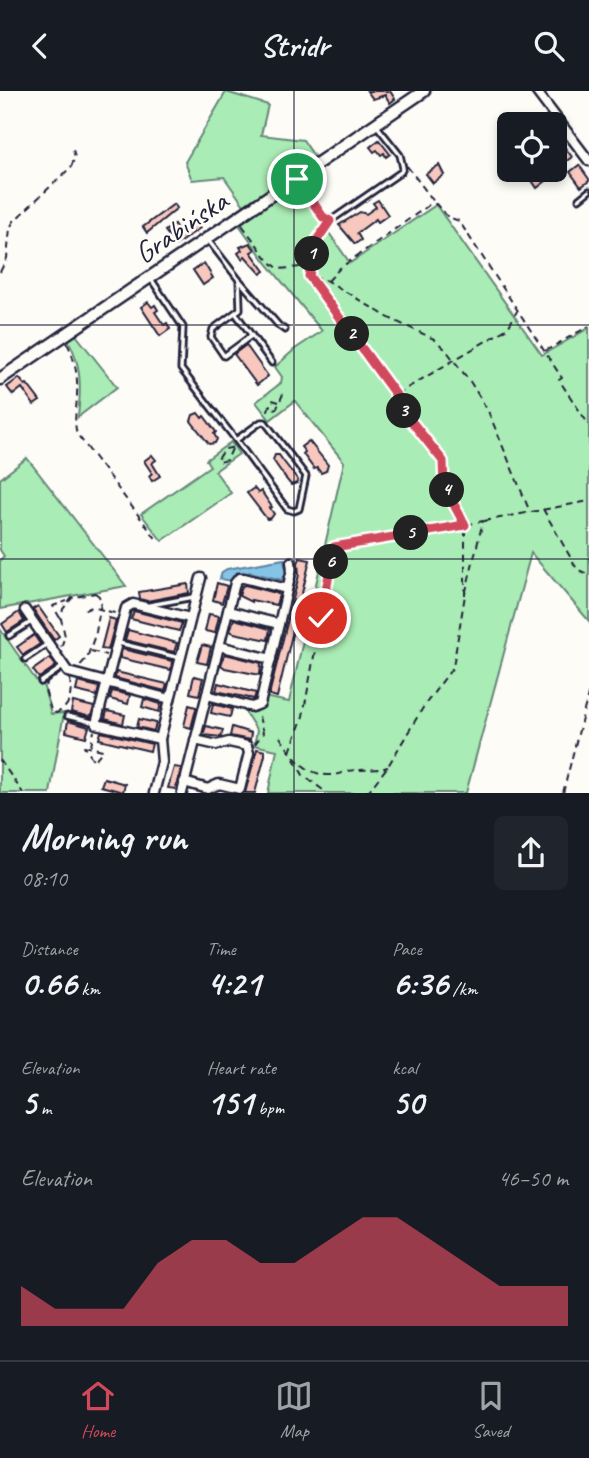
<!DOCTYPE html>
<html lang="en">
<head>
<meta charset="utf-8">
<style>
  body { margin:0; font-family:Caveat,sans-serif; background:#20242c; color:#f1f3f6; height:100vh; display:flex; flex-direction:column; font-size:26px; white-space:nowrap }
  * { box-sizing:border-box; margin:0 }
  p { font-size:23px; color:#9ea1a6 }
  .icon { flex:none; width:38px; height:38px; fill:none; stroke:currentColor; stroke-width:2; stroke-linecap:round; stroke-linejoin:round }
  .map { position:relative; height:702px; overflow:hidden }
  .sheet { display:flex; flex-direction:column; background:#171b24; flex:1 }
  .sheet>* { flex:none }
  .fabs { position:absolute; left:497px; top:21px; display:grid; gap:14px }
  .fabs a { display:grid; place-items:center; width:70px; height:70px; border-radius:10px; background:#171b24; box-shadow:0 4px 10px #0003; font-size:35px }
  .pin { position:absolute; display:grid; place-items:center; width:60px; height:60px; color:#fff; margin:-30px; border:4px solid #fff; border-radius:50%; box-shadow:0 2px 7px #0007 }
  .km { position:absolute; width:35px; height:35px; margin:-18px; border-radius:50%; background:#222; color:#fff; font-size:19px; line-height:35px; text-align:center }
  .round { display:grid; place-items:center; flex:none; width:74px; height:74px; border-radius:10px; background:#20242c }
  .summary { display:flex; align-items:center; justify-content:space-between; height:119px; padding:0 21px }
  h1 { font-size:38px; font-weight:700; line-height:52px }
  .metrics { display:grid; grid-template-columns:repeat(3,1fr); gap:10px; height:119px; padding:7px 21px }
  .metrics div { display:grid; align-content:center }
  .metrics b { font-size:35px; font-weight:700 }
  .metrics small { font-size:19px; font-weight:400 }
  .metrics p { font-size:19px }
  .chart { height:196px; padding:14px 21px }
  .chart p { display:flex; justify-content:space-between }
  .chart svg { width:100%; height:126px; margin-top:7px; fill:#d1495b; opacity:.7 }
  header { display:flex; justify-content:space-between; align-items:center; height:91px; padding:0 21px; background:#171b24; font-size:32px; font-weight:700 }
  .tab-bar { display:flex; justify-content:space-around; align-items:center; height:98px; border-top:2px solid #363941; background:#171b24; font-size:19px; color:#9ea1a6 }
  .tab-bar a { display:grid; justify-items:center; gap:4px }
  .tab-bar .current { color:#d1495b }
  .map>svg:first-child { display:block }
  .green { fill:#aaecb5; stroke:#668778; stroke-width:2 }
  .water { fill:#85c4e6; stroke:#5d83a2; stroke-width:2 }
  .building { fill:#f8c8bf; stroke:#22223b; stroke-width:2 }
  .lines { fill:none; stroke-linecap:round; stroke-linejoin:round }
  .service-casing { stroke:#22223b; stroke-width:9 }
  .minor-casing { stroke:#22223b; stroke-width:13 }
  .tertiary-casing { stroke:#22223b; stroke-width:15 }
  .path { stroke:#22223b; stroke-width:2; stroke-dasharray:7 5; stroke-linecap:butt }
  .service { stroke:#fdfcf7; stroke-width:3.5 }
  .minor { stroke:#fdfcf7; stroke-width:8 }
  .tertiary { stroke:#fdfcf7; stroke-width:10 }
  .route-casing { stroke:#fff; stroke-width:14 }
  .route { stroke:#d1495b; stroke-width:9 }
  .grid { fill:none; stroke:#22223b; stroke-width:2; stroke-opacity:0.55 }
  .labels { text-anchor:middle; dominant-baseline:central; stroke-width:5; stroke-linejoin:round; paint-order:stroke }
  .street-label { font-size:30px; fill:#22223b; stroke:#fdfcf7 }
</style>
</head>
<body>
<header><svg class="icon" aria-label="back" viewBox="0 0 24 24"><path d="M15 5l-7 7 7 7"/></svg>Stridr<svg class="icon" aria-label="search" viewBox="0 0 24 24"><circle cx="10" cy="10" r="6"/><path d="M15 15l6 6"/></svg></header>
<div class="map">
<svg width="589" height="702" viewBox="0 0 589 702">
  <rect width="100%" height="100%" fill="#fdfcf7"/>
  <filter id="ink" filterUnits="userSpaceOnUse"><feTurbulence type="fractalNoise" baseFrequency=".0143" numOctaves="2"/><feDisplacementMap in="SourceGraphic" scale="14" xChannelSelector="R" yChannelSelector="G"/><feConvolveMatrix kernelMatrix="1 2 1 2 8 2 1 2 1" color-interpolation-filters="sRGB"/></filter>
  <g filter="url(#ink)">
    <g class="green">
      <polygon points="226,1 268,14 261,44 303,49 314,65 288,83 350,172 436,114 542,264 589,237 589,530 531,462 466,702 268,702 277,659 254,654 257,640 242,616 252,618 264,606 289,611 344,371 295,310 270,329 256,311 281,292 282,286 275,276 295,258 322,240 265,170 240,135 250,123 224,86 192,89 185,71"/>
      <path d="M76 244 117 296 78 326C81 299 82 273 68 249Z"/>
      <polygon points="231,351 239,363 215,380 231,402 162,450 141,423 210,375 206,369"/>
      <polygon points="27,367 126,495 0,518 0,469 4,465 0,459 0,388"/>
      <polygon points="0,538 40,595 43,593 51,623 64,622 50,702 0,702"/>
    </g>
    <polygon class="water" points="284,468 285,475 288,478 282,489 250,481 232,490 220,488 222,481 227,478"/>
    <g class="building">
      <polygon points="367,0 390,0 395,8 390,12 385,4 373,8"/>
      <polygon points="379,49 390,63 386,66 384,62 381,64 377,59 374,61 370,56"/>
      <polygon points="561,51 572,66 565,71 555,60 555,56"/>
      <polygon points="439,74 444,84 433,92 426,83"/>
      <polygon points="579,74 589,88 589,90 581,96 570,81"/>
      <polygon points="531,79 546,79 551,86 537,97 527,82"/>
      <polygon points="378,109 388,124 378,131 376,128 357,142 361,149 355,153 339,134 360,121 366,123 376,116 373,112"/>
      <polygon points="174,113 177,117 147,142 143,136"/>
      <polygon points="193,128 200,137 176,154 165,140 174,133 179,141"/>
      <polygon points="250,152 255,159 251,161 265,180 261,183 245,165 242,168 238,162 242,159 240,156"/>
      <polygon points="204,172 213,187 203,194 193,179"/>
      <polygon points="148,211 152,216 155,214 158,219 155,221 161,230 164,234 167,232 170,238 160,245 141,216"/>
      <polygon points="246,254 268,285 257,294 234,263"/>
      <polygon points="19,287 25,294 27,293 40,310 34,314 22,297 13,304 7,296"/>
      <polygon points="198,322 202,327 204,325 216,341 214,343 217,348 215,352 209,353 191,330 193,324"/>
      <polygon points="309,350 328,374 326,380 321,382 317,377 314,378 303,363 305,361 301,356"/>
      <polygon points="152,364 156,369 152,372 160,385 152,390 149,385 152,382 144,370"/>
      <polygon points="275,364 279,364 284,371 298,389 297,392 291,394 286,388 273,369"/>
      <polygon points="254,397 258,402 261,400 272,416 270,417 274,423 271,427 267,428 247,402"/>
      <polygon points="300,467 310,469 277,606 270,604 270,600 299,484 298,472"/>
      <polygon points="217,492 227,495 222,512 213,509"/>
      <polygon points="188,493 189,502 147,510 140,508 139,501"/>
      <polygon points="245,494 276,502 279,504 276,514 251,509 251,511 239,505 242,495"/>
      <polygon points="38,515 59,545 54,549 33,518"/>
      <polygon points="134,520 182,532 179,540 131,528"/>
      <polygon points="19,521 24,530 7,541 2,533"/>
      <polygon points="209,523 219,525 215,542 205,540"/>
      <polygon points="109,527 116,529 108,559 101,558"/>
      <polygon points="234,528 270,538 268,549 234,542 230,540"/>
      <polygon points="128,539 177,552 174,561 125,549"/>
      <polygon points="34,544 40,553 23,564 17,556"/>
      <polygon points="202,554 211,556 207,573 197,571"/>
      <polygon points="122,558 172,570 171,579 120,567"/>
      <polygon points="225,563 261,572 260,584 225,577 221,574"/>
      <polygon points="50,567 56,575 39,587 33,579"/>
      <polygon points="116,581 167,593 165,600 115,587"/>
      <polygon points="194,585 203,587 199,604 190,602"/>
      <polygon points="78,591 99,596 97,605 76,600"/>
      <polygon points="218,592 256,602 254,608 216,600"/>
      <polygon points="112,600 130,604 128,613 110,608"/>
      <polygon points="144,608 161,613 159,621 142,616"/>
      <polygon points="73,611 94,616 91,626 71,621"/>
      <polygon points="213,613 232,618 230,626 211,622"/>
      <polygon points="189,614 196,616 196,618 191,637 184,635"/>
      <polygon points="107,620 125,624 123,633 105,628"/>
      <polygon points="139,628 156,632 154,640 137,636"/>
      <polygon points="68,630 89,636 86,646 66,641"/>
      <polygon points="206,635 223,639 221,646 203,644"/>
      <polygon points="232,636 251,642 250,649 230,645"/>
      <polygon points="101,641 152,653 150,660 99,648"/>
      <polygon points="257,658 265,660 265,664 255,702 245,702"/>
      <polygon points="174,676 181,677 181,680 175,698 168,697"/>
      <polygon points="104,687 125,693 123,701 101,695"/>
    </g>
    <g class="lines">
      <defs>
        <g id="service">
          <polyline points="555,45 563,38"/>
          <polyline points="297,89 323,126 330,130 401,81 403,77 400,64 377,35"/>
          <polyline points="579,108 589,100"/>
          <polyline points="208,149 239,189 240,218 213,238 211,246 224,265 251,245"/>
          <polyline points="151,188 183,236 181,278 236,349 261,331 265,331 306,385 299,418 294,420 287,418 236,349"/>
          <polyline points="240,190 279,235 285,239"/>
          <polyline points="236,223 272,272"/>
          <polyline points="150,514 194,506"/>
          <polyline points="9,545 31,531"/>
          <polyline points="119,552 180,567"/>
          <polyline points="25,568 46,554"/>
          <polyline points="41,591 64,575"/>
          <polyline points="67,625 96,632"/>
        </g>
        <g id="minor">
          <polyline points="536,0 589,70"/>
          <polyline points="25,519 68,581 170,608"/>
          <polyline points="228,520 279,533"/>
          <polyline points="219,555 271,568"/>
          <polyline points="207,604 252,616 260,613 292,478 291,471"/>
          <polyline points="160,648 96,633 126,517 133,513 190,527"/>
          <polyline points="184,691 208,698 219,693 240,698 249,662 247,655 229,651 217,654 195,649"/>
          <polyline points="154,702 162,671 160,648 201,487"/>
          <polyline points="182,702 235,492 239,487 244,487 287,498"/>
        </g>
        <polyline id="tertiary" points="0,288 424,0"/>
      </defs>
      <use href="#service" class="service-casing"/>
      <use href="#minor" class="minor-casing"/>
      <use href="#tertiary" class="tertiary-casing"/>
      <g class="path">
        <polyline points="407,75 435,112"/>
        <polyline points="242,134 269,170 279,178 301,176 309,185 328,190 389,227 434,248 446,259 471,292 488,320 530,421"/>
        <polyline points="0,181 7,167 10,137 14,130 71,76 75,66 72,55"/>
        <polyline points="328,190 340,177 429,114 436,113 448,126 459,130 562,287 559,289 589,334"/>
        <path d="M67 252C75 267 78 286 77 303 77 317 73 330 77 343L157 449"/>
        <polyline points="545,260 589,235"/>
        <polyline points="397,303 508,237 517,220"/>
        <polyline points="279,311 272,309 268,319 277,317 283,303"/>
        <polyline points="232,358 227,369 219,371 218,368 225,358 235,356"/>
        <polyline points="543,418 577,478 589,484"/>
        <polyline points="484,430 589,410"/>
        <path d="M95 502 99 505 101 512 96 541 87 567 70 585C71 601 73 615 56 622L51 619 45 599 47 592 61 582 64 575 60 559 65 545 61 528 63 518 72 507Z"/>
        <polyline points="85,519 92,516 118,523"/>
        <polyline points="60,527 53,515 67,510"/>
        <polyline points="91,560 106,564"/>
        <path d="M280 646C293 666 306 685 332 684 338 684 343 681 348 680 362 678 374 680 388 676"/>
        <polyline points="255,653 263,642 258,621"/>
        <polygon points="84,655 103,659 94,670"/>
        <polyline points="91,655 94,640"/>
        <polyline points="290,661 303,625 334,456 465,434 444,395 443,370 404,321 396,304 309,185 315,152 327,134"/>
        <polyline points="294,668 303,684 327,702"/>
        <polyline points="0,669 23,702"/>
        <polyline points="367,702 388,675 424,615 453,576 465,504 483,430 465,434 465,504"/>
        <polyline points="563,702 589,600"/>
      </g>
      <use href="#service" class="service"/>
      <use href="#minor" class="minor"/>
      <use href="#tertiary" class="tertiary"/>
    </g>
  </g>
  <g class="lines" filter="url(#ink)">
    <defs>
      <polyline id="route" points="297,88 323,126 330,130 315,152 309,185 396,304 404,321 443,370 444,395 465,434 334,456 321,527"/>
    </defs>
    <use href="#route" class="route-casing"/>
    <use href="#route" class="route"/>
  </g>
  <path class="grid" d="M294 0V702M0 234H589M0 468H589"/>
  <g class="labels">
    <g class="street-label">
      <text transform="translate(181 136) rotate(-34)">Grabińska</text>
    </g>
  </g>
</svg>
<div class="fabs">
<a><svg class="icon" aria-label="locate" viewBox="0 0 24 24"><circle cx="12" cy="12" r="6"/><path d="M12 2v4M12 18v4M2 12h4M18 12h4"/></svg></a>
</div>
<div class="pin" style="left:297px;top:88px;background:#1e9e55"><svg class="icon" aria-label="arrive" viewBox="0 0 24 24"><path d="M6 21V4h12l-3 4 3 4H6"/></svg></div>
<div class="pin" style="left:321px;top:527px;background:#d93025"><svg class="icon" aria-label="check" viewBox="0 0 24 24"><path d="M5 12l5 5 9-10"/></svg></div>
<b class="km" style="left:312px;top:163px">1</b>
<b class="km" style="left:352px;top:243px">2</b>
<b class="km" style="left:404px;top:320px">3</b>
<b class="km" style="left:447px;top:399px">4</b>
<b class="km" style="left:411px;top:442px">5</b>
<b class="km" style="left:331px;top:471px">6</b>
</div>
<section class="sheet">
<div class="summary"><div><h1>Morning run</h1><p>08:10</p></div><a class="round"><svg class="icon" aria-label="share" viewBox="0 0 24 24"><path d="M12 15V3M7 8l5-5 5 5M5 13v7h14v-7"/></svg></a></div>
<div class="metrics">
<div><p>Distance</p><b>0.66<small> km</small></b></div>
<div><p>Time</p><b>4:21</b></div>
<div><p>Pace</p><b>6:36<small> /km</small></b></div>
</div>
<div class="metrics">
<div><p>Elevation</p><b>5<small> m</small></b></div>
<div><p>Heart rate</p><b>151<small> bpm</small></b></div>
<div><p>kcal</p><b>50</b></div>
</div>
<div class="chart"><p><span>Elevation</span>46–50 m</p>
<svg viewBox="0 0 160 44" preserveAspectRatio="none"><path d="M0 44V30L10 38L20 38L30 38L40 22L50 14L60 14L70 22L80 22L90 14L100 6L110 6L120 14L130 22L140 30L150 30L160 30V44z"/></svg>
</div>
</section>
<nav class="tab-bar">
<a class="current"><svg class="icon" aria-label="home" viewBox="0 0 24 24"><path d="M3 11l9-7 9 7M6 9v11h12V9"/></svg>Home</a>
<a><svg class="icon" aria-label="map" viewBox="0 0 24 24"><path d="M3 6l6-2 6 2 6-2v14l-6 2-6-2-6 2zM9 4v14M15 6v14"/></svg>Map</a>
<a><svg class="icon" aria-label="saved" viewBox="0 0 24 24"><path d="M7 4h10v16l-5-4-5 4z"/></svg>Saved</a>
</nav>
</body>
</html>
